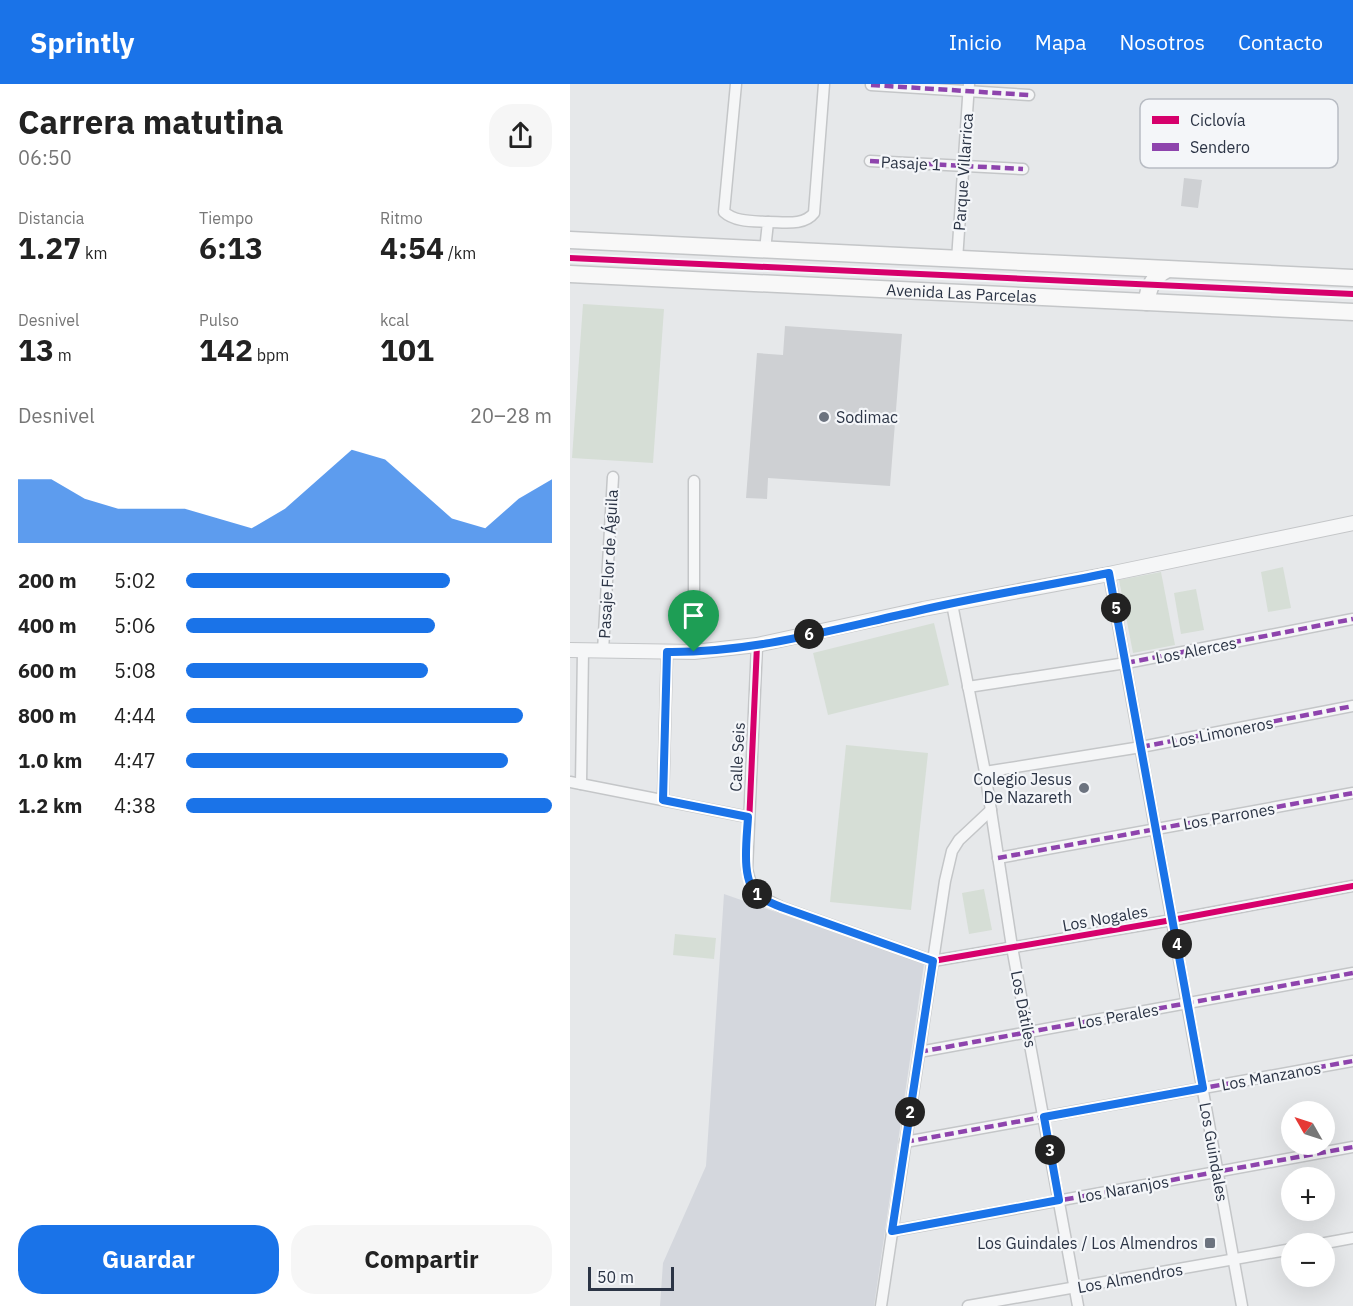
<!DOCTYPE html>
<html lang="es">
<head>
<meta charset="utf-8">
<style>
  body { margin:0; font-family:"IBM Plex Sans",sans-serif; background:#f6f6f6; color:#222; height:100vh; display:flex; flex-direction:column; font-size:22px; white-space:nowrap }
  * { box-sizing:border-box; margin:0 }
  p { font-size:20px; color:#767676 }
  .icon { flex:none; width:33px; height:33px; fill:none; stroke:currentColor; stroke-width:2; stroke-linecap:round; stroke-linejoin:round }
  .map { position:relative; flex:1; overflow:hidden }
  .drawer { display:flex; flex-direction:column; background:#fff; width:570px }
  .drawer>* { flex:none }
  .needle { width:39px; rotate:309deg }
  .fabs { position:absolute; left:711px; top:1017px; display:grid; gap:12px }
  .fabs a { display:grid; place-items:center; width:54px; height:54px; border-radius:50%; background:#fff; box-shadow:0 6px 24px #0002; font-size:30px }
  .scale { position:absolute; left:18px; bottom:15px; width:86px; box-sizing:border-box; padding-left:6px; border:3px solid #2b3445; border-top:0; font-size:16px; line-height:21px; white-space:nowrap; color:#2b3445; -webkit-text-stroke:4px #f4f6f9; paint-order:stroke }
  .pin { position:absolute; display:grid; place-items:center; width:51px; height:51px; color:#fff; margin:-62px -26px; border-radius:50% 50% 50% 0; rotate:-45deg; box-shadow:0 0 6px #0007 }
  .pin .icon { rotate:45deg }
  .km { position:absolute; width:30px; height:30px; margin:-15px; border-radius:50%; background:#222; color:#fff; font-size:16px; line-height:30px; text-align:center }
  .round { display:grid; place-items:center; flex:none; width:63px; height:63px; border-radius:24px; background:#f6f6f6 }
  .head { display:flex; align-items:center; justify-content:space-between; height:102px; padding:0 18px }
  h1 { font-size:33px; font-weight:700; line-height:45px }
  .stats { display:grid; grid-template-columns:repeat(3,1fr); gap:9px; height:102px; padding:6px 18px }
  .stats div { display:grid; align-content:center }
  .stats b { font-size:30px; font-weight:700 }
  .stats small { font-size:16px; font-weight:400 }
  .stats p { font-size:16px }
  .chart { height:168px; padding:12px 18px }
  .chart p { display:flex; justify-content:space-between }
  .chart svg { width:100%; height:108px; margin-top:6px; fill:#1a73e8; opacity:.7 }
  .button { display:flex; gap:12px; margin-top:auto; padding:12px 18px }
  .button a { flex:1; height:69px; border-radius:24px; background:#1a73e8; color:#fff; font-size:24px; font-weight:700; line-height:69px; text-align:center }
  .button a+a { background:#f6f6f6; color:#222 }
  ul { padding:0 18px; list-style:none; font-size:20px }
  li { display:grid; grid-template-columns:96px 72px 1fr; align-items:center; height:45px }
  li i { height:15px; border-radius:8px; background:#1a73e8 }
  header { display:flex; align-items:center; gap:36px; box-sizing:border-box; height:84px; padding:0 30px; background:#1a73e8; color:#fff }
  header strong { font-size:28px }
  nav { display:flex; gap:33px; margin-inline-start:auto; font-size:21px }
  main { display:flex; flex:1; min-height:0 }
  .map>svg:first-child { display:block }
  .built { fill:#d4d7dd }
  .green { fill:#d6ded6 }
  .building { fill:#ced0d3 }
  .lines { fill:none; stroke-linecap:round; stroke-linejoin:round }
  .minor-casing { stroke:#c4c6c8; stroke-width:13 }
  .tertiary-casing { stroke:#c4c6c8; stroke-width:16 }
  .secondary-casing { stroke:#c4c6c8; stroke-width:19 }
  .minor { stroke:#f5f6f7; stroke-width:10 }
  .tertiary { stroke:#f5f6f7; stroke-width:14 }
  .secondary { stroke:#f8f8f8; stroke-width:16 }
  .quiet { stroke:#8e44ad; stroke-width:4.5; stroke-dasharray:9 4.5; stroke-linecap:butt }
  .cycleway-casing { stroke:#f4f6f9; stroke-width:10 }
  .cycleway { stroke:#d6006c; stroke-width:6 }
  .route-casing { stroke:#fff; stroke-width:12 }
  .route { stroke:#1a73e8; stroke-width:8 }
  .poi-dot { fill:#6c737f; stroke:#f4f6f9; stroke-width:2 }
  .labels { text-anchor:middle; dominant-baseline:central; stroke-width:4.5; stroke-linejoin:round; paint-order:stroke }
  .street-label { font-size:16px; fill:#2b3445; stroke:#f4f6f9 }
  .poi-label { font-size:16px; fill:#2b3445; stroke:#f4f6f9; text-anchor:end }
  .key { fill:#f4f6f9; stroke:#b8bcc3; stroke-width:1.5 }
  .key-label { font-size:16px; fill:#2b3445 }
</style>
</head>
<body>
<header>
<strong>Sprintly</strong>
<nav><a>Inicio</a><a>Mapa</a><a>Nosotros</a><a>Contacto</a></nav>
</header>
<main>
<section class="drawer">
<div class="head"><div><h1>Carrera matutina</h1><p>06:50</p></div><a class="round"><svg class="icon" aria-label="share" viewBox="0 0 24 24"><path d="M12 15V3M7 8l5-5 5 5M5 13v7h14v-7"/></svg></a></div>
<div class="stats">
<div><p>Distancia</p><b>1.27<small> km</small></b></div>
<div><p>Tiempo</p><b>6:13</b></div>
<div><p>Ritmo</p><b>4:54<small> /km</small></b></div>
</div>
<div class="stats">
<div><p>Desnivel</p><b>13<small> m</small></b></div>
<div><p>Pulso</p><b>142<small> bpm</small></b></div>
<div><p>kcal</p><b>101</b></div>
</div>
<div class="chart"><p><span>Desnivel</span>20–28 m</p>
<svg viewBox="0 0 160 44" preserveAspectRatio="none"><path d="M0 44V18L10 18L20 26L30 30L40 30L50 30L60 34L70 38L80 30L90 18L100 6L110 10L120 22L130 34L140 38L150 26L160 18V44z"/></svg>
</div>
<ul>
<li><b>200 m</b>5:02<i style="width:72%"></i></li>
<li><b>400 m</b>5:06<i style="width:68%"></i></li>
<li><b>600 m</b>5:08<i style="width:66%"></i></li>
<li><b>800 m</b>4:44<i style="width:92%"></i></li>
<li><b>1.0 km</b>4:47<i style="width:88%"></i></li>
<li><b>1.2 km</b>4:38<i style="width:100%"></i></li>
</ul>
<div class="button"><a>Guardar</a><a>Compartir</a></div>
</section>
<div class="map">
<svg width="783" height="1222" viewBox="0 0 783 1222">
  <rect width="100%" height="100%" fill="#e6e8ea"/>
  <polygon class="built" points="154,810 354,880 304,1222 90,1222 93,1179 136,1082"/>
  <g class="green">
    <polygon points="13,220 94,225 83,379 2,374"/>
    <polygon points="713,483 721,524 698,528 691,488"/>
    <polygon points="591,488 605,561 563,569 549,496"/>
    <polygon points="626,505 634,546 611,550 604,509"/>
    <polygon points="364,539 379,601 258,631 243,569"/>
    <polygon points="276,661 358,669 341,826 260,818"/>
    <polygon points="414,805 422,846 399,850 392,809"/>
    <polygon points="105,850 146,854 144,875 103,871"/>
  </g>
  <g class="building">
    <polygon points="614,94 632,96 628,124 611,122"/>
    <polygon points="215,242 332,250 320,402 198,394 197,415 176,414 187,269 213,271"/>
  </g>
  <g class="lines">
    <defs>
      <g id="minor">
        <path d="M166 0 154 128C165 138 183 137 198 138L195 166"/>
        <polyline points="301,1 459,11"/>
        <polyline points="300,77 453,85"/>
        <path d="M198 138C214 138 234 142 244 129L254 0"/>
        <polyline points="387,176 399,0"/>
        <polyline points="124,397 124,568"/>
        <polyline points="539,490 672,1222"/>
        <polyline points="382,520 415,688 442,863 508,1222"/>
        <path d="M187 561 177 785C182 810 189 812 211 823L363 877 602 836 783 802"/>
        <polyline points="33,567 43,393"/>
        <polyline points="398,603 556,579 783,535"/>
        <polyline points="415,688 571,663 783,622"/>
        <polyline points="0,698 178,733"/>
        <polyline points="11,700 13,567"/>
        <polyline points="93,716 97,568"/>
        <polyline points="428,774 783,709"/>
        <polyline points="349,968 783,889"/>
        <polyline points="335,1058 783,977"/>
        <polyline points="322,1147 783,1063"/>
        <polyline points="750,1160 783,1154"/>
        <polyline points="311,1222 375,797 382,767 389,756 421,726"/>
        <polyline points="398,1222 722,1165"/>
      </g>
      <polyline id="tertiary" points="0,566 124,568 187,561 353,525 539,490 783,439"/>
      <g id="secondary">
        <polyline points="0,156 783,194"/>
        <path id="s1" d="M0 190 783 228"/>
        <path d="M577 218C578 203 583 193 596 186"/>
      </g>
    </defs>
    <use href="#minor" class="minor-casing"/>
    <use href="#tertiary" class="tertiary-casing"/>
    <use href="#secondary" class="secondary-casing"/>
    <use href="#minor" class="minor"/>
    <use href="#tertiary" class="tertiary"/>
    <use href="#secondary" class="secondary"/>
    <g class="quiet">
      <polyline points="301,1 459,11"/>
      <polyline points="300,77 453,85"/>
      <polyline points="556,579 783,535"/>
      <polyline points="571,663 783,622"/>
      <polyline points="428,774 783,709"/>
      <polyline points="349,968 783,889"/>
      <polyline points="335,1058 783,977"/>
      <polyline points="322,1147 783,1063"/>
    </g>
    <defs>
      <g id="cycleway">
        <polyline points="0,174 783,210"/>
        <path d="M187 561 177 785C182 810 189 812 211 823L363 877 602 836 783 802"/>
      </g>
    </defs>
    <use href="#cycleway" class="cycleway-casing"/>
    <use href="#cycleway" class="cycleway"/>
  </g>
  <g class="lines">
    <defs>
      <path id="route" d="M539 489 633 1004 474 1033 489 1116 322 1147 363 877 211 823C204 820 195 817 189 812 170 798 177 755 178 733L93 716 97 568C182 569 265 545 347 527 411 512 476 502 539 489Z"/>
    </defs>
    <use href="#route" class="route-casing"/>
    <use href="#route" class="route"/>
  </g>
  <g class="poi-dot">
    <circle cx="254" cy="333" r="6"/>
    <circle cx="514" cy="704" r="6"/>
    <rect x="634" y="1153" width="12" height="12" rx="3"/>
  </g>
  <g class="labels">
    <g class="street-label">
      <text transform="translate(341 79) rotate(3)">Pasaje 1</text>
      <text transform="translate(393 88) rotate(-86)">Parque Villarrica</text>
      <text stroke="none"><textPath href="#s1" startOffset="392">Avenida Las Parcelas</textPath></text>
      <text transform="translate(38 480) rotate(-87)">Pasaje Flor de Águila</text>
      <text transform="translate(626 566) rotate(-11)">Los Alerces</text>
      <text transform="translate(652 648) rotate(-11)">Los Limoneros</text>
      <text transform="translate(167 673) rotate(-87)">Calle Seis</text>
      <text transform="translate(659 732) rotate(-10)">Los Parrones</text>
      <text transform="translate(535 834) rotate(-10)">Los Nogales</text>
      <text transform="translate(454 925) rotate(79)">Los Dátiles</text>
      <text transform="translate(548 932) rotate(-10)">Los Perales</text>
      <text transform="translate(701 992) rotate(-10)">Los Manzanos</text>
      <text transform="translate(644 1068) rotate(80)">Los Guindales</text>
      <text transform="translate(553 1105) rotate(-10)">Los Naranjos</text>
      <text transform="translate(560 1194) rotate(-10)">Los Almendros</text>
    </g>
    <g class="poi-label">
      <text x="266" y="333" text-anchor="start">Sodimac</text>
      <text x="502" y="695">Colegio Jesus<tspan x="502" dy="18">De Nazareth</tspan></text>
      <text x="628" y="1159">Los Guindales / Los Almendros</text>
    </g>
  </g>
  <rect x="570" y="15" width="198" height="69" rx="9" class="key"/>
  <rect x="582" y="32" width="27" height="8" fill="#d6006c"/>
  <rect x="582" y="59" width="27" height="8" fill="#8e44ad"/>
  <g class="key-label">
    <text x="620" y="42">Ciclovía</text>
    <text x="620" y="69">Sendero</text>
  </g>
</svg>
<div class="fabs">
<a><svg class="needle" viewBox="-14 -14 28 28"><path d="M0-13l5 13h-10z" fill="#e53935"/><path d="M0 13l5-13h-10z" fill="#767676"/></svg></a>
<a>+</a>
<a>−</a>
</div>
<div class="scale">50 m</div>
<div class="pin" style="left:124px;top:568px;background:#1e9e55"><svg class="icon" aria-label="arrive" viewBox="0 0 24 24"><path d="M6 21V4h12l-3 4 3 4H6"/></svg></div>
<b class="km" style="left:187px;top:810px">1</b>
<b class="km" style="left:340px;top:1028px">2</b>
<b class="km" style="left:480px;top:1066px">3</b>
<b class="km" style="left:607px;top:860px">4</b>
<b class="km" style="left:546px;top:524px">5</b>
<b class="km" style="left:239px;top:550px">6</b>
</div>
</main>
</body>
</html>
